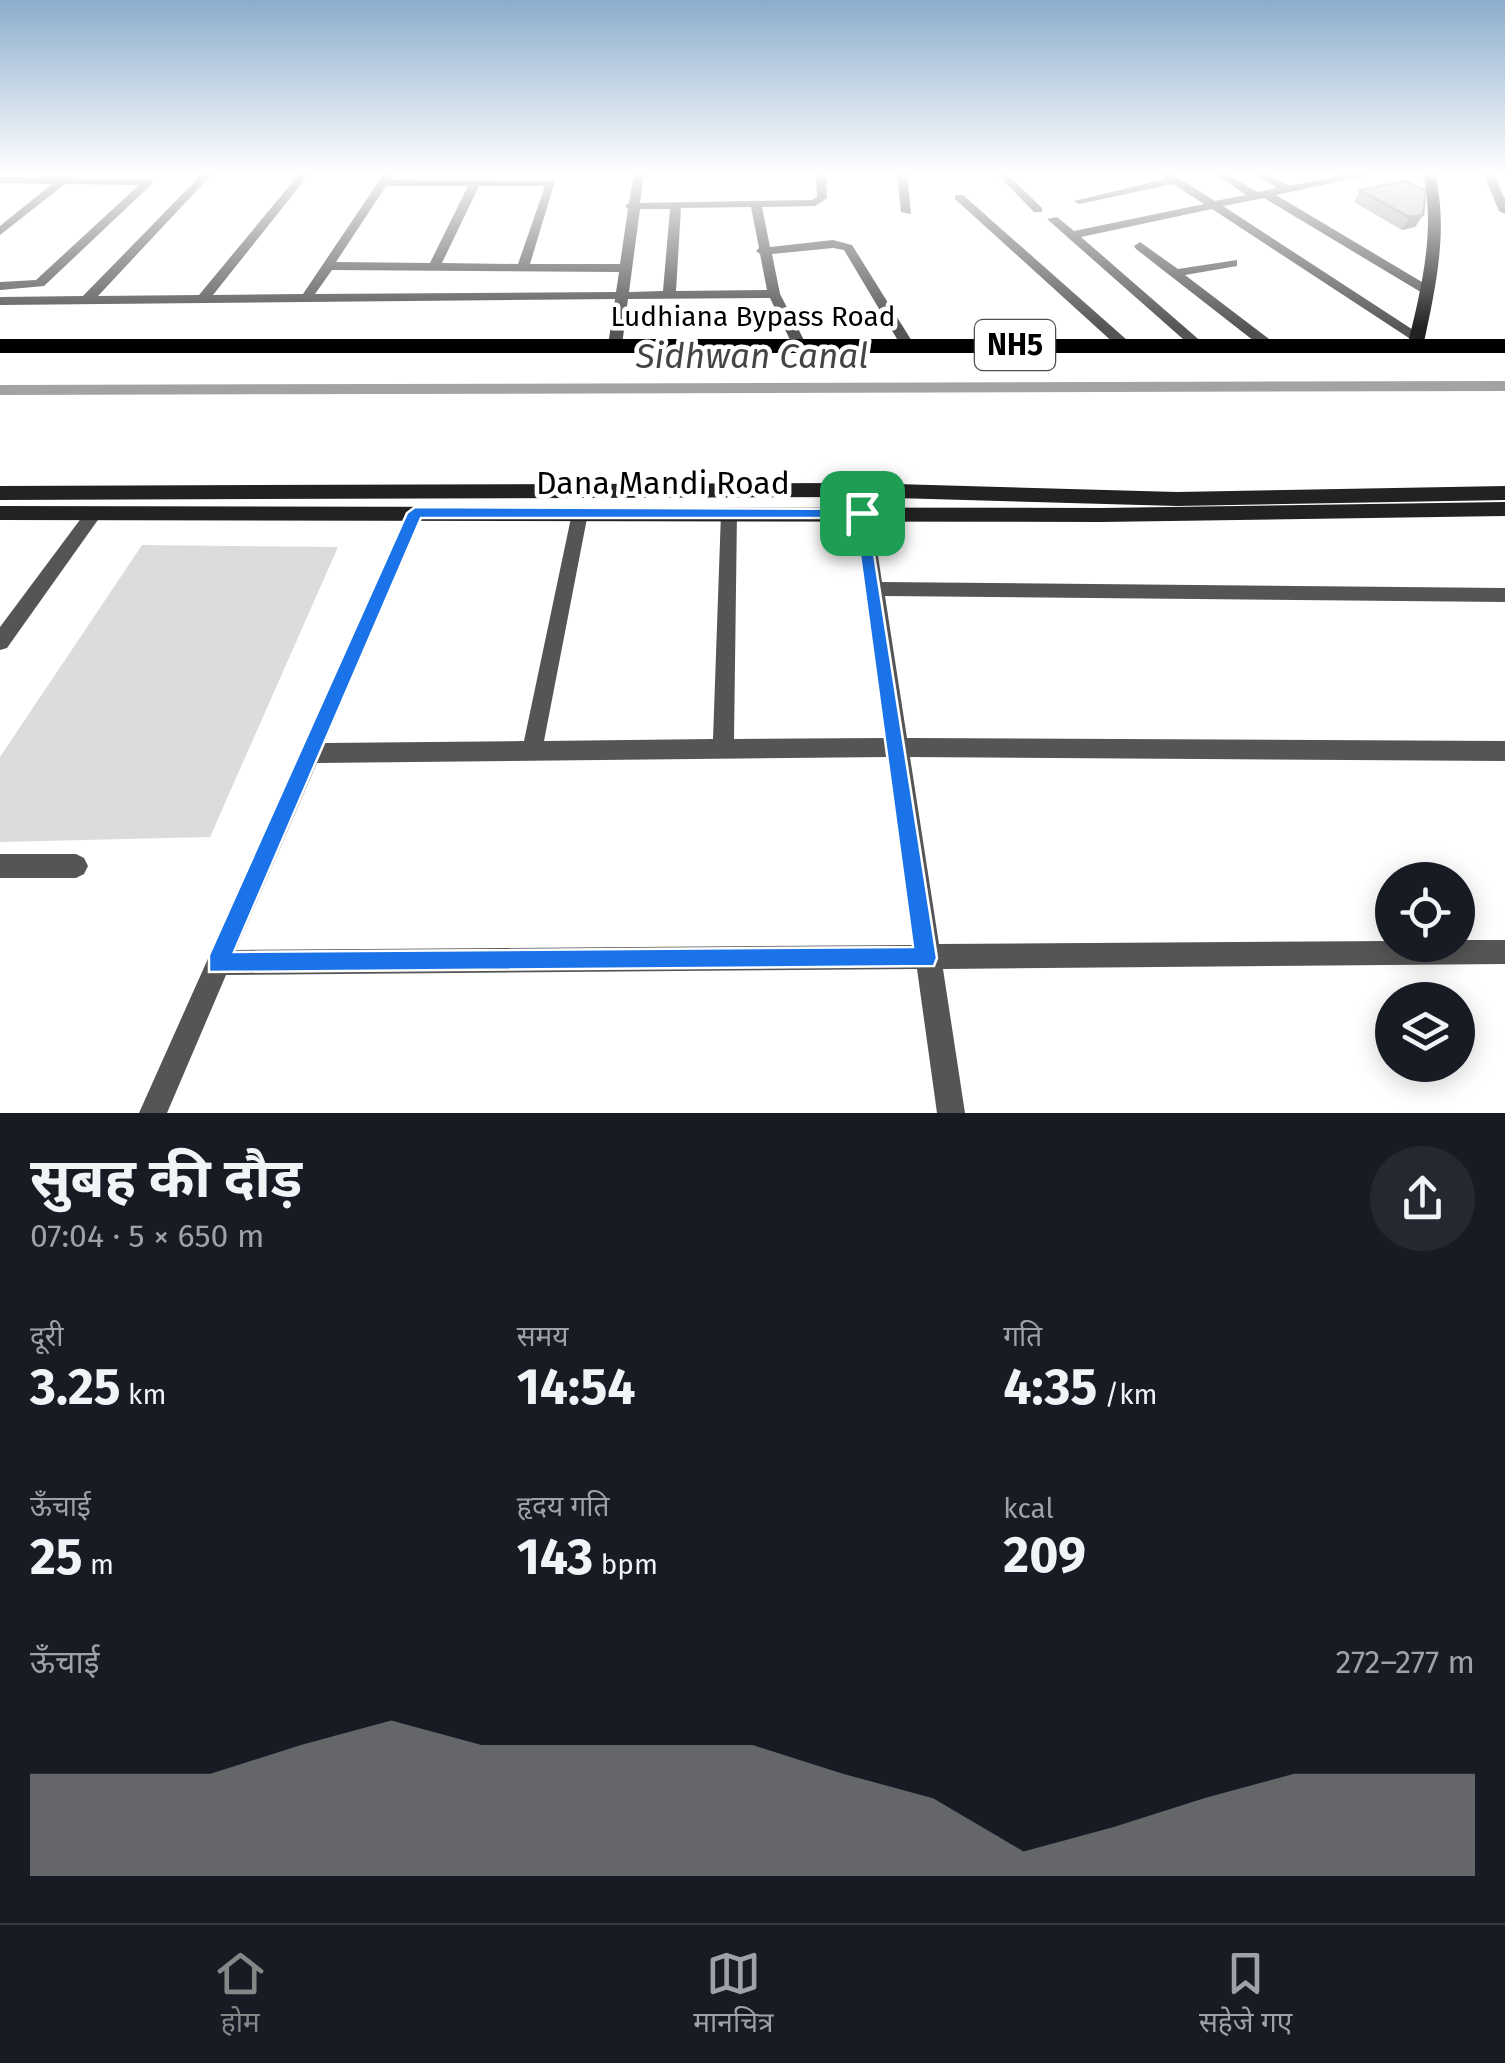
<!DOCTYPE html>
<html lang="hi">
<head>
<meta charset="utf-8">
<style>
  body { margin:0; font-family:"Fira Sans","Noto Sans Devanagari",sans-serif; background:#242831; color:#f1f3f6; height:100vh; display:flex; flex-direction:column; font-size:38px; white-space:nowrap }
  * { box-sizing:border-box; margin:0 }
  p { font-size:32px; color:#9ea1a6 }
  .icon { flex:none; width:55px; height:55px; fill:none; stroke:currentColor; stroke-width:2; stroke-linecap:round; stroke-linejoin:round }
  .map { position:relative; height:1113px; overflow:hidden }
  .side { display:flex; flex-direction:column; background:#171b24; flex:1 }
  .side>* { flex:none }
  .tools { position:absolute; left:1375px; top:862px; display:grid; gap:20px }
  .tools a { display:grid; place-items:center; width:100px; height:100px; border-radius:50%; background:#171b24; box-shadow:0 5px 25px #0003; font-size:50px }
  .pin { position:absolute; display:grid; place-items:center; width:85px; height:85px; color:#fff; margin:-42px; border-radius:20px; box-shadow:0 5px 15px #0006 }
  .round { display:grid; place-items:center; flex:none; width:105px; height:105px; border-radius:52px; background:#242831 }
  .overview { display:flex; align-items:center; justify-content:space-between; height:170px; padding:0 30px }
  h1 { font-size:55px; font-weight:700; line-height:75px }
  .metrics { display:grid; grid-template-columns:repeat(3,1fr); gap:15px; height:170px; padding:10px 30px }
  .metrics div { display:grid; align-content:center }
  .metrics b { font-size:50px; font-weight:700 }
  .metrics small { font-size:28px; font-weight:400 }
  .metrics p { font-size:28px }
  .chart { height:280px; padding:20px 30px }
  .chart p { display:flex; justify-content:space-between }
  .chart svg { width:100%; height:180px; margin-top:10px; fill:#858687; opacity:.7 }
  .dock { display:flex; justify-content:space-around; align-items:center; height:140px; border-top:2px solid #363941; background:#171b24; font-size:28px; color:#9ea1a6 }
  .dock a { display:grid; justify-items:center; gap:5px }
  .dock .current { color:#858687 }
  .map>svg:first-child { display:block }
  .green { fill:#dcdcdc }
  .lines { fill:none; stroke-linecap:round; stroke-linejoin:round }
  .canal { fill:#a3a3a3; fill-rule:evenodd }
  .street { fill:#555; fill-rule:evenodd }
  .secondary { fill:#222; fill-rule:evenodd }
  .highway { fill:#000; fill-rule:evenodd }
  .wall { fill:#a9a9a9 }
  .shaded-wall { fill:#898989 }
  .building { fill:#c4c4c4; stroke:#898989; stroke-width:2.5 }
  .route { fill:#1a73e8; stroke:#fff; stroke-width:2.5; fill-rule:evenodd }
  .labels { text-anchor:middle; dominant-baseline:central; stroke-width:9; stroke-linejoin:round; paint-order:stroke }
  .far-street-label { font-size:28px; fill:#000; stroke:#fff }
  .shield { fill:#fff; stroke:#4c4c4c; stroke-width:2.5 }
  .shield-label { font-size:30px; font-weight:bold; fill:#000 }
  .street-label { font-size:32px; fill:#000; stroke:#fff }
  .water-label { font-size:35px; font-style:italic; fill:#444; stroke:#fff }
</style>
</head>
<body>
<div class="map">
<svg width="1505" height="1113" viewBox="0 0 1505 1113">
  <rect width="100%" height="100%" fill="#fff"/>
  <polygon class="green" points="142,545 338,547 210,837 0,842 0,757"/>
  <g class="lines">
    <polygon class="canal" points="1505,381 1505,391 0,395 0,385"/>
    <g class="street">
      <path d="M203 173H213L98 296 199 295 300 173H310L213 295 303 294 383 175 387 174 392 177 390 180 555 181 530 264H620L628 209 625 206 629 203 634 173H644L640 203 812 200 817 197 816 173H826L827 198 815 206 762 207 770 247 833 240 852 245 915 346 913 349H903L844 250 833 248 772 254 780 294 807 346 800 350 793 346 770 298 628 299 622 345 615 349 608 345 615 299 0 305V297L83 296ZM386 186H468L430 263 336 262ZM479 186H545L518 264 442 263ZM751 207 759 248 756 251 760 254 767 290 676 291 681 208ZM640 209H670L663 291 629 292ZM332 270 619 272 616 292 315 294Z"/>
      <polygon points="897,173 907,173 911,214 901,212"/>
      <polygon points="996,173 1006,173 1042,208 1042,212 1034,212"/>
      <polygon points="1159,173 1170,173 1215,201 1246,195 1213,173 1225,173 1258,192 1277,188 1253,173 1265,173 1289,186 1351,173 1369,173 1364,176 1276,195 1432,288 1432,294 1424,294 1264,198 1223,206 1424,337 1422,340 1412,340 1212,209 1081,237 1204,344 1202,347 1192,347 1047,219 1057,217 1074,231 1204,204 1173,184 1079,204 1074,201 1166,179"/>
      <polygon points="1483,173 1493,173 1505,199 1505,214 1499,211"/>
      <polygon points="0,177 149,179 154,182 44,286 0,290 0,282 36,280 139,185 65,184 0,235 0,226 52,184 0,183"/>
      <polygon points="955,195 963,195 1127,340 1127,346 1117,346 955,199"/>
      <polygon points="1140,242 1178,269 1237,260 1237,266 1185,275 1273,342 1273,348 1263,348 1136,249 1134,246"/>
      <path d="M860 484 868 490 882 582 1505 588V602L885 596 907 738 1505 741V761L910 757 939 944 1392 941V945H1458V940H1505V964L943 969 965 1113H937L917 969 226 975 167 1113H139L409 509H421L423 513 325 743 524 741 572 513 580 507 588 513 544 741 713 739 721 513 729 507 737 513 734 739 886 738 852 490ZM888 757 914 945 236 950 317 763Z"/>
      <polygon points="94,507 100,509 102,513 100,517 7,648 0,650 0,627 88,509"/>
      <polygon points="0,854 76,854 84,858 88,866 84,874 76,878 0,878"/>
    </g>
    <g class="secondary">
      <path d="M1423 173H1435C1449 231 1435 290 1423 347L1415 352 1407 347C1421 290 1436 231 1423 173Z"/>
      <polygon points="860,483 1177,492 1505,486 1505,500 1177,506 860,497 0,500 0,486"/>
      <polygon points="1505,502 1505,516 1101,522 0,520 0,506 1101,508"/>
    </g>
    <rect class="highway" x="0" y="339" width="1505" height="14"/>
  </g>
  <polygon class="wall" points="1360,190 1423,215 1415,227 1402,230 1354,202"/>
  <polygon class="shaded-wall" points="1423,215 1415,227 1402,230 1409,217"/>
  <polygon class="building" points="1406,181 1426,191 1423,215 1409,217 1360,190"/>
  <linearGradient id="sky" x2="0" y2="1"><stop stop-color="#8cadcc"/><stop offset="0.53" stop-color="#fff"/><stop offset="1" stop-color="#fff" stop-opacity="0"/></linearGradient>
  <rect width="1505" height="328" fill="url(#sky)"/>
  <path class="route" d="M415 507 867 509 937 958 934 966 209 972V955L407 513ZM421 518H855L913 947 234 952Z"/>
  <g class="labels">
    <g class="far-street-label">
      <text x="753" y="316">Ludhiana Bypass Road</text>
    </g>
    <rect class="shield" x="975" y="320" width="80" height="50" rx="8"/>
    <g class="shield-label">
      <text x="1015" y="345">NH5</text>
    </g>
    <g class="street-label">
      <text x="663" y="483">Dana Mandi Road</text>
    </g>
    <g class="water-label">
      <text x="752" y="356">Sidhwan Canal</text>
    </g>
  </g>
</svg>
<div class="tools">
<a><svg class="icon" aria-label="locate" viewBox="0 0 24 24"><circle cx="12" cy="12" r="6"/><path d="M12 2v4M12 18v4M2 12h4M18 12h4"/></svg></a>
<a><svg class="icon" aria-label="layers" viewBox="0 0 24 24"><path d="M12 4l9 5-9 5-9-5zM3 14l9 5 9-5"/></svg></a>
</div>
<div class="pin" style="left:862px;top:513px;background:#1e9e55"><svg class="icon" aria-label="arrive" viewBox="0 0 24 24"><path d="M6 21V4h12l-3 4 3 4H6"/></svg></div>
</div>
<section class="side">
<div class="overview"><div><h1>सुबह की दौड़</h1><p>07:04 · 5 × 650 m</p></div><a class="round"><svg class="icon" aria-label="share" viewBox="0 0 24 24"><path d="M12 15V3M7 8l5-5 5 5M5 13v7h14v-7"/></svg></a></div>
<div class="metrics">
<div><p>दूरी</p><b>3.25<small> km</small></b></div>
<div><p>समय</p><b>14:54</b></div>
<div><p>गति</p><b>4:35<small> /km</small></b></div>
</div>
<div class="metrics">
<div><p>ऊँचाई</p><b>25<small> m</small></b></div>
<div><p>हृदय गति</p><b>143<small> bpm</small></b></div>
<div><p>kcal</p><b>209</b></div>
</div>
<div class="chart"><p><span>ऊँचाई</span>272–277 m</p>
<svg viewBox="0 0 160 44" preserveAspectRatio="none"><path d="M0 44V19L10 19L20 19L30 12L40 6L50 12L60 12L70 12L80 12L90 19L100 25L110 38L120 32L130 25L140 19L150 19L160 19V44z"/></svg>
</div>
</section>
<nav class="dock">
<a class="current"><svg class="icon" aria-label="home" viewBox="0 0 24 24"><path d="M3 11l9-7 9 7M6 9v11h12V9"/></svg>होम</a>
<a><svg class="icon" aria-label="map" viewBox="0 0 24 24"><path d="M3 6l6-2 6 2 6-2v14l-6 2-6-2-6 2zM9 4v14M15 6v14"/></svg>मानचित्र</a>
<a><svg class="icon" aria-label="saved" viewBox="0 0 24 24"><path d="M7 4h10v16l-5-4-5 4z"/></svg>सहेजे गए</a>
</nav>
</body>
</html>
